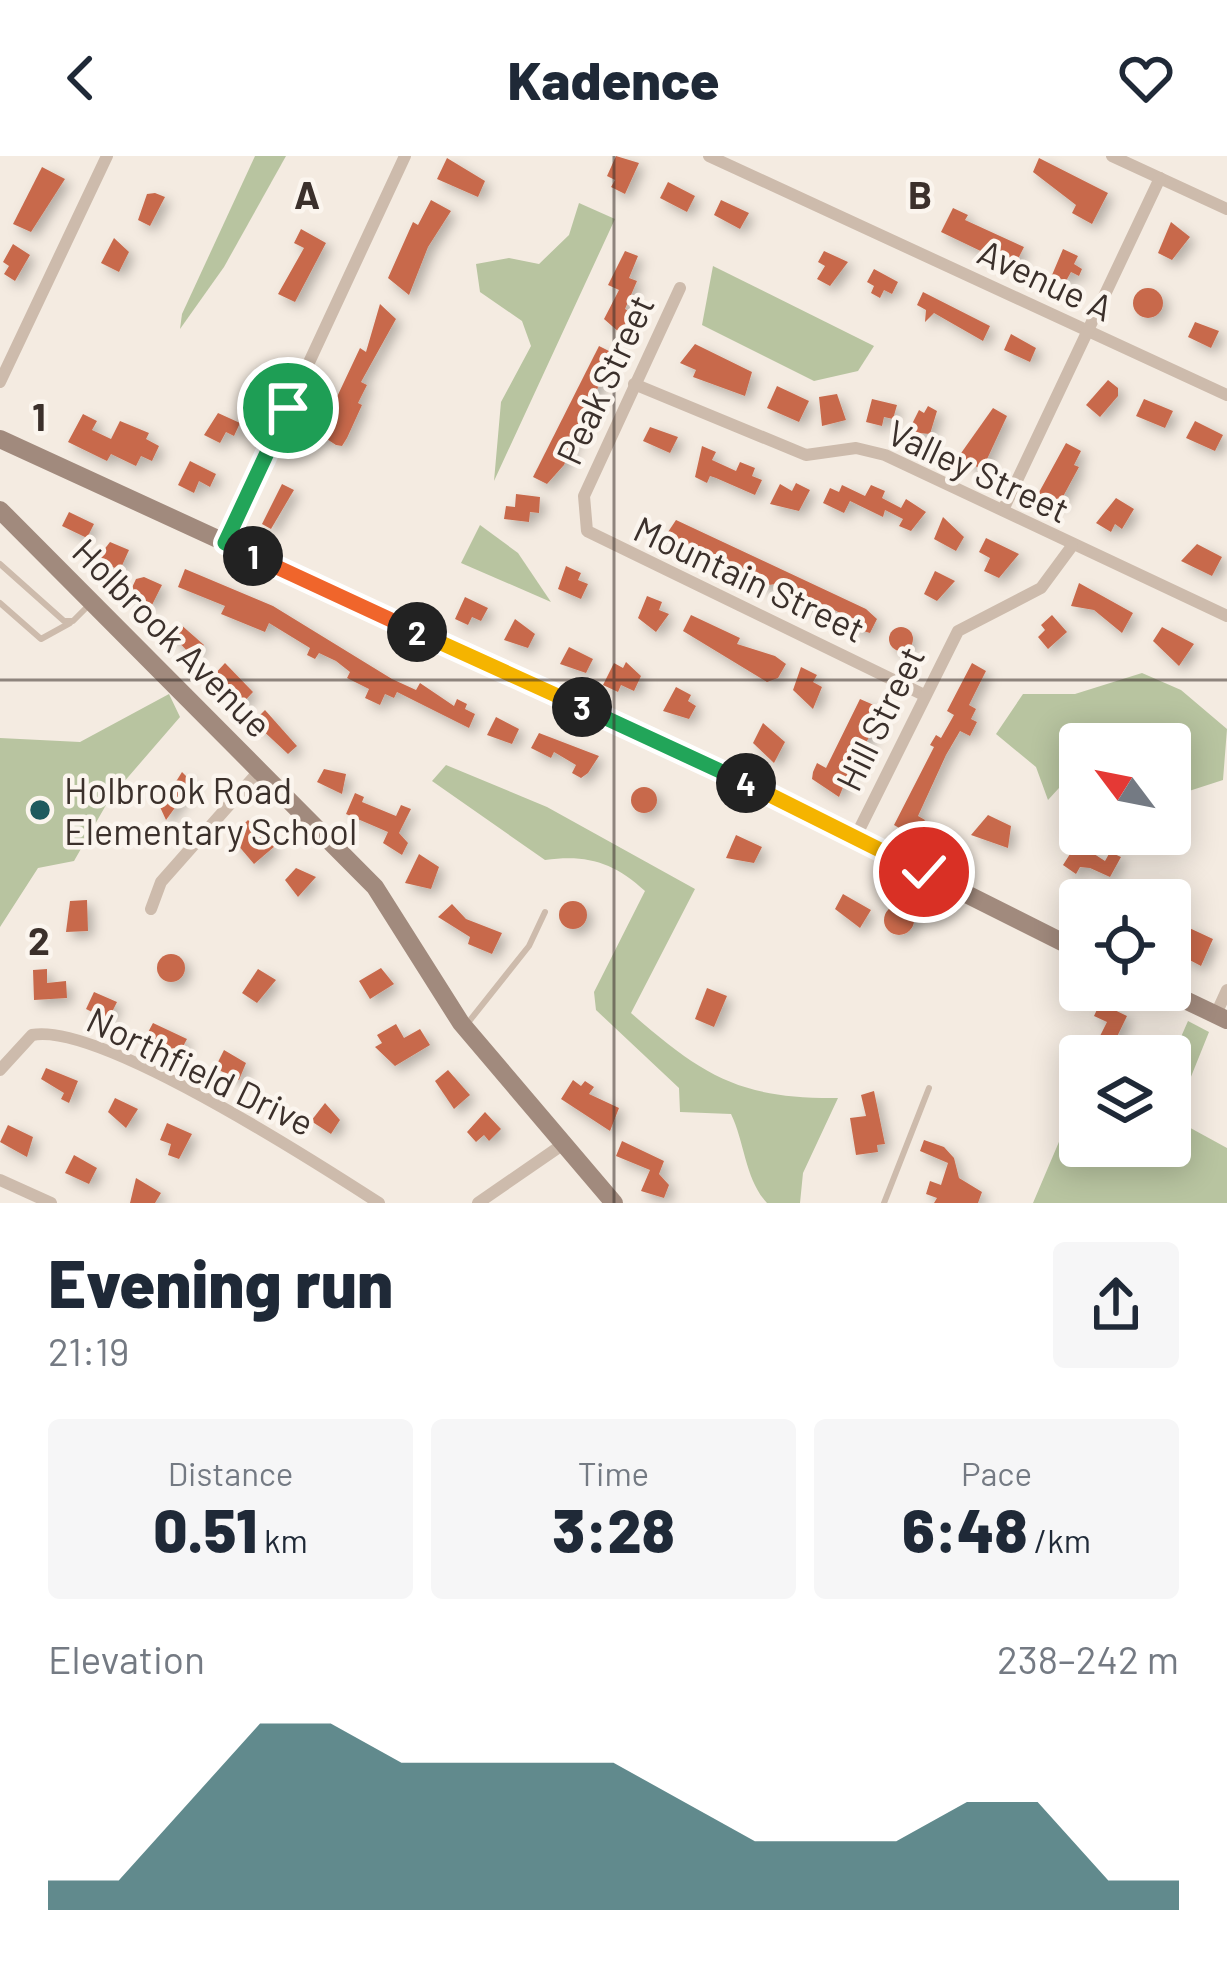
<!DOCTYPE html>
<html lang="en">
<head>
<meta charset="utf-8">
<style>
  body { margin:0; font-family:Barlow,sans-serif; background:#f6f6f7; color:#1f2937; height:100vh; display:flex; flex-direction:column; font-size:45px; white-space:nowrap }
  * { box-sizing:border-box; margin:0 }
  p { font-size:39px; color:#747a83 }
  .icon { flex:none; width:66px; height:66px; fill:none; stroke:currentColor; stroke-width:2; stroke-linecap:round; stroke-linejoin:round }
  .map { position:relative; height:1047px; overflow:hidden }
  .panel { display:flex; flex-direction:column; background:#fff; flex:1 }
  .panel>* { flex:none }
  .needle { width:78px; rotate:302deg }
  .tools { position:absolute; left:1059px; top:567px; display:grid; gap:24px }
  .tools a { display:grid; place-items:center; width:132px; height:132px; border-radius:12px; background:#fff; box-shadow:0 6px 30px #0003; font-size:60px }
  .pin { position:absolute; display:grid; place-items:center; width:102px; height:102px; color:#fff; margin:-51px; border:6px solid #fff; border-radius:50%; box-shadow:0 3px 12px #0007 }
  .km { position:absolute; width:60px; height:60px; margin:-30px; border-radius:50%; background:#222; color:#fff; font-size:33px; line-height:60px; text-align:center }
  .round { display:grid; place-items:center; flex:none; width:126px; height:126px; border-radius:12px; background:#f6f6f7 }
  .overview { display:flex; align-items:center; justify-content:space-between; height:204px; padding:0 48px }
  h1 { font-size:66px; font-weight:800; line-height:90px }
  .figures { display:grid; grid-template-columns:repeat(3,1fr); gap:18px; height:204px; padding:12px 48px }
  .figures div { display:grid; align-content:center; border-radius:12px; background:#f6f6f7; text-align:center }
  .figures b { font-size:60px; font-weight:800 }
  .figures small { font-size:33px; font-weight:400 }
  .figures p { font-size:33px }
  .chart { height:336px; padding:24px 48px }
  .chart p { display:flex; justify-content:space-between }
  .chart svg { width:100%; height:216px; margin-top:12px; fill:#1f5a5e; opacity:.7 }
  header { display:flex; justify-content:space-between; align-items:center; height:156px; padding:0 48px; background:#fff; font-size:54px; font-weight:800 }
  .map>svg:first-child { display:block }
  .green { fill:#b8c4a0 }
  .building { fill:#c8694b; filter:url(#shadow) }
  .lines { fill:none; stroke-linecap:round; stroke-linejoin:round }
  .lane { stroke:#cdbbac; stroke-width:6 }
  .street { stroke:#cdbbac; stroke-width:12 }
  .secondary { stroke:#a18a7d; stroke-width:18 }
  .split-1-casing { stroke:#fff; stroke-width:24 }
  .split-2-casing { stroke:#fff; stroke-width:24 }
  .split-3-casing { stroke:#fff; stroke-width:24 }
  .split-4-casing { stroke:#fff; stroke-width:24 }
  .split-5-casing { stroke:#fff; stroke-width:24 }
  .split-1 { stroke:#22a559; stroke-width:15 }
  .split-2 { stroke:#f0652b; stroke-width:15 }
  .split-3 { stroke:#f5b400; stroke-width:15 }
  .split-4 { stroke:#22a559; stroke-width:15 }
  .split-5 { stroke:#f5b400; stroke-width:15 }
  .grid { fill:none; stroke:#3b302b; stroke-width:3; stroke-opacity:0.55 }
  .poi-dot { fill:#1f5a5e; stroke:#fbf5ee; stroke-width:4.5 }
  .labels { text-anchor:middle; dominant-baseline:central; stroke-width:9; stroke-linejoin:round; paint-order:stroke }
  .street-label { font-size:36px; fill:#3b302b; stroke:#fbf5ee }
  .poi-label { font-size:36px; fill:#3b302b; stroke:#fbf5ee; text-anchor:start }
  .grid-label { font-size:39px; text-anchor:middle; font-weight:bold; fill:#3b302b; stroke:#fbf5ee; stroke-width:9; stroke-linejoin:round; paint-order:stroke }
</style>
</head>
<body>
<header><svg class="icon" aria-label="back" viewBox="0 0 24 24"><path d="M15 5l-7 7 7 7"/></svg>Kadence<svg class="icon" aria-label="heart" viewBox="0 0 24 24"><path d="M12 20l-8-8c-3-5 5-10 8-4 3-6 11-1 8 4z"/></svg></header>
<div class="map">
<svg width="1227" height="1047" viewBox="0 0 1227 1047">
  <defs>
    <filter id="shadow"><feDropShadow dx="5.5" dy="5.5" stdDeviation="6" flood-color="#0004"/></filter>
  </defs>
  <rect width="100%" height="100%" fill="#f4ebe1"/>
  <g class="green">
    <polygon points="255,0 286,0 224,111 180,173 182,158"/>
    <polygon points="579,47 615,63 494,325 501,246 531,190 522,165 480,136 476,108 509,102 539,108 569,79"/>
    <polygon points="713,110 874,190 858,215 814,225 702,169"/>
    <polygon points="480,369 518,397 551,446 461,407"/>
    <polygon points="1142,517 1181,534 1227,573 1223,624 1189,635 1170,620 1170,588 1080,588 1080,609 1048,644 1036,611 996,578 1023,538 1075,538"/>
    <polygon points="169,538 180,561 110,642 74,705 38,712 0,771 0,582 80,586"/>
    <path d="M446 609 547 651 695 733 631 857C703 920 740 943 838 942L803 1017 800 1047H767C745 1023 745 987 731 958L680 956 679 932 596 854 594 836 645 735C614 706 586 698 545 704L432 625Z"/>
    <polygon points="1188,865 1209,876 1174,963 1227,992 1227,1047 1033,1047 1064,974 1080,971 1080,990 1170,990 1170,906"/>
  </g>
  <g class="building">
    <polygon points="616,0 639,7 625,38 611,31 615,24 607,20"/>
    <polygon points="447,2 485,25 478,41 437,23"/>
    <polygon points="1039,2 1108,37 1092,68 1072,57 1076,49 1033,16"/>
    <polygon points="42,11 65,23 31,76 13,68"/>
    <polygon points="668,26 695,40 687,56 660,42"/>
    <polygon points="155,37 165,41 150,70 138,64 147,38"/>
    <polygon points="431,44 451,55 428,91 409,139 388,122 413,66 418,69"/>
    <polygon points="721,44 749,57 740,73 714,59"/>
    <polygon points="953,52 968,59 965,64 1024,91 1014,111 941,76"/>
    <polygon points="1171,66 1190,81 1172,104 1158,97"/>
    <polygon points="301,73 326,87 295,146 278,138 304,92 294,87"/>
    <polygon points="114,82 129,96 119,116 101,107"/>
    <polygon points="13,88 30,99 15,125 4,118 9,110 3,106"/>
    <polygon points="1063,93 1078,100 1074,108 1082,113 1079,120 1071,116 1066,125 1052,119"/>
    <polygon points="625,95 638,100 629,122 637,125 625,153 634,158 620,177 604,163 619,134 608,129"/>
    <polygon points="824,95 848,106 830,130 817,123 825,110 818,106"/>
    <polygon points="874,113 898,126 892,138 884,134 880,142 871,137 874,130 867,126"/>
    <circle cx="1148" cy="147" r="15"/>
    <polygon points="923,136 990,170 983,185 934,157 925,166 926,154 917,149"/>
    <polygon points="380,148 396,163 361,226 367,229 358,247 362,249 347,282 342,290 336,289 313,274 330,240 336,243 360,192 366,196"/>
    <polygon points="1195,166 1219,175 1211,192 1188,181"/>
    <polygon points="1011,178 1036,192 1030,206 1004,194"/>
    <polygon points="695,188 752,216 745,240 693,221 696,214 680,207"/>
    <polygon points="599,190 613,197 564,309 547,328 533,321"/>
    <polygon points="1108,224 1118,232 1118,240 1100,261 1086,249"/>
    <polygon points="777,230 809,245 799,266 767,252"/>
    <polygon points="837,238 846,264 822,270 819,241"/>
    <polygon points="872,243 897,249 893,263 884,261 882,270 866,266"/>
    <polygon points="1144,243 1173,255 1165,272 1136,260"/>
    <polygon points="928,250 937,255 930,278 908,276 919,254 924,257"/>
    <polygon points="993,252 1007,260 982,314 959,300"/>
    <polygon points="218,257 240,267 234,280 226,276 220,287 204,279"/>
    <polygon points="83,258 97,265 92,274 111,283 120,265 149,277 146,283 159,290 152,305 141,300 136,310 111,298 107,305 68,286"/>
    <polygon points="1195,265 1223,279 1215,295 1186,282"/>
    <polygon points="650,271 678,281 670,297 643,285"/>
    <polygon points="1066,287 1081,295 1074,309 1079,311 1059,348 1048,346 1037,340"/>
    <polygon points="702,290 716,296 712,304 736,315 740,306 755,312 752,320 762,324 755,339 716,322 710,320 707,327 695,321"/>
    <polygon points="190,305 216,318 210,331 199,325 194,337 178,329"/>
    <polygon points="796,327 810,334 799,355 770,348 780,328 792,335"/>
    <polygon points="282,328 294,334 271,373 262,368"/>
    <polygon points="842,329 865,340 871,329 885,335 882,342 901,352 906,343 926,356 911,375 899,370 903,363 885,354 883,361 850,345 844,357 823,347 830,332 839,336"/>
    <polygon points="516,338 540,341 539,357 530,356 529,366 504,363 506,350 515,351"/>
    <polygon points="1116,342 1134,353 1122,373 1115,368 1111,376 1096,367"/>
    <polygon points="69,356 94,368 87,382 62,370"/>
    <polygon points="943,361 964,381 956,395 934,383"/>
    <polygon points="676,364 866,453 877,463 870,477 847,470 851,463 827,450 823,458 777,436 782,427 762,430 716,403 664,382"/>
    <polygon points="986,382 1019,398 999,422 984,415 990,402 979,396"/>
    <polygon points="110,386 129,394 120,414 96,404"/>
    <polygon points="1197,388 1222,401 1212,420 1181,405"/>
    <polygon points="566,410 581,417 578,424 588,428 581,443 558,433"/>
    <polygon points="185,413 273,450 392,523 416,534 420,527 454,550 457,543 467,548 465,553 475,558 469,572 397,536 394,542 385,538 380,549 365,542 369,533 347,522 350,516 336,505 319,497 315,503 307,499 310,492 269,467 265,476 221,458 225,450 178,431"/>
    <polygon points="935,415 955,425 937,445 924,438"/>
    <polygon points="144,421 162,429 152,449 129,438 136,423"/>
    <polygon points="1079,427 1133,457 1122,477 1094,454 1071,450"/>
    <polygon points="647,440 662,446 659,454 669,458 656,476 638,462"/>
    <polygon points="465,441 488,452 481,465 472,461 468,469 455,463"/>
    <polygon points="691,459 740,482 737,488 775,500 786,508 778,522 767,526 683,475"/>
    <polygon points="1052,459 1067,476 1048,493 1038,481 1045,474 1041,469"/>
    <polygon points="515,463 535,478 528,492 504,484"/>
    <polygon points="179,467 204,489 192,500 169,476"/>
    <circle cx="901" cy="483" r="12"/>
    <polygon points="1162,471 1194,488 1179,510 1153,485"/>
    <polygon points="569,491 593,503 586,517 560,508"/>
    <polygon points="626,506 641,520 634,535 621,529 618,536 603,529 614,507 623,512"/>
    <polygon points="225,507 253,536 240,550 213,520"/>
    <polygon points="972,507 986,515 969,549 976,553 971,563 977,566 970,580 960,575 946,599 918,660 925,664 917,678 906,676 894,669 934,591 930,589 936,579 941,582 954,559 947,555"/>
    <polygon points="801,511 817,519 813,526 822,531 813,553 793,534"/>
    <polygon points="676,531 691,539 688,545 696,550 689,563 663,555"/>
    <polygon points="860,543 883,553 861,597 854,594 843,614 849,617 839,641 812,623 813,616 817,607 826,612"/>
    <polygon points="265,554 297,590 288,598 258,570 255,564"/>
    <polygon points="496,561 519,573 512,588 487,579"/>
    <polygon points="763,567 785,586 774,607 753,587"/>
    <polygon points="539,577 599,600 588,617 581,622 572,617 576,609 554,596 551,602 531,592"/>
    <polygon points="324,613 346,618 342,638 317,626"/>
    <polygon points="182,616 193,627 166,664 160,651"/>
    <circle cx="644" cy="644" r="13"/>
    <polygon points="355,637 364,641 362,646 396,660 401,649 411,653 399,677 408,687 402,699 383,687 388,676 346,658"/>
    <polygon points="988,659 1011,670 1008,692 971,679"/>
    <polygon points="248,664 275,690 254,708 231,681"/>
    <polygon points="736,679 762,691 754,707 726,702"/>
    <polygon points="1077,687 1105,705 1110,696 1121,701 1110,721 1090,712 1080,711 1076,718 1063,709"/>
    <polygon points="419,698 439,711 431,733 405,727"/>
    <polygon points="296,712 316,721 298,741 285,724"/>
    <polygon points="843,738 871,754 860,772 835,753"/>
    <polygon points="87,744 88,775 66,776 70,745"/>
    <circle cx="573" cy="759" r="14"/>
    <polygon points="452,748 466,763 502,777 492,798 468,788 470,781 438,761"/>
    <circle cx="899" cy="764" r="15"/>
    <polygon points="1185,770 1213,783 1201,810 1182,800 1189,785 1180,781"/>
    <circle cx="171" cy="812" r="14"/>
    <polygon points="381,812 394,828 370,843 359,825"/>
    <polygon points="47,813 47,827 66,825 67,842 34,844 33,814"/>
    <polygon points="258,813 276,824 257,847 242,837"/>
    <polygon points="707,832 727,840 714,871 695,863"/>
    <polygon points="94,836 117,846 108,864 86,853"/>
    <polygon points="1100,847 1127,860 1113,889 1099,882 1107,866 1094,860"/>
    <polygon points="153,867 187,883 179,898 145,882"/>
    <polygon points="396,868 404,882 420,873 430,889 395,910 375,891 382,887 377,879"/>
    <polygon points="224,894 246,907 239,924 215,912"/>
    <polygon points="46,912 78,925 69,947 61,943 64,937 41,923"/>
    <polygon points="448,914 470,939 454,953 435,925"/>
    <polygon points="573,924 581,930 585,925 594,931 589,938 619,952 610,975 561,943"/>
    <polygon points="874,935 885,988 877,989 878,996 856,999 850,962 866,960 861,939"/>
    <polygon points="115,942 138,953 126,972 108,956"/>
    <polygon points="325,947 340,964 331,978 311,965"/>
    <polygon points="485,956 501,973 489,985 484,979 476,986 467,976"/>
    <polygon points="167,967 192,978 179,1003 168,999 171,988 160,984"/>
    <polygon points="8,969 33,981 27,1001 0,986"/>
    <polygon points="924,984 944,991 954,1002 959,1022 982,1036 978,1047 934,1047 937,1042 926,1038 930,1025 941,1029 948,1007 920,995"/>
    <polygon points="622,985 664,1005 659,1018 669,1029 664,1042 641,1035 650,1014 616,1000"/>
    <polygon points="74,999 97,1012 89,1028 65,1017"/>
    <polygon points="136,1022 161,1037 155,1047 130,1047"/>
  </g>
  <g class="lines">
    <g class="lane">
      <polyline points="0,408 64,465 73,465 88,450"/>
      <polyline points="0,447 41,483 70,467"/>
      <polyline points="467,868 529,790 545,756"/>
      <polyline points="884,1047 929,932"/>
    </g>
    <g class="street">
      <polyline points="709,0 1227,239"/>
      <polyline points="1112,0 1227,53"/>
      <polyline points="680,132 584,340 587,375 922,538"/>
      <polyline points="0,226 107,0"/>
      <polyline points="634,228 806,299 856,292 885,299 1227,460"/>
      <polyline points="1003,354 1160,22"/>
      <polyline points="225,387 405,0"/>
      <polyline points="856,680 958,475 1041,432 1072,390"/>
      <polyline points="151,753 161,726 261,613"/>
      <polyline points="1216,858 1227,834"/>
      <path d="M0 914 32 879C99 866 317 1007 379 1047"/>
      <polyline points="0,1024 51,1047"/>
      <polyline points="478,1047 562,989"/>
    </g>
    <g class="secondary">
      <polyline points="0,283 697,603 1080,795"/>
      <polyline points="0,354 375,731 461,867 614,1047"/>
      <polyline points="1164,834 1227,864"/>
    </g>
  </g>
  <g class="lines">
    <defs>
      <polyline id="split-1" points="253,400 225,387 288,252"/>
      <polyline id="split-2" points="253,400 417,476"/>
      <polyline id="split-3" points="417,476 582,551"/>
      <polyline id="split-4" points="582,551 746,627"/>
      <polyline id="split-5" points="746,627 924,716"/>
    </defs>
    <use href="#split-1" class="split-1-casing"/>
    <use href="#split-2" class="split-2-casing"/>
    <use href="#split-3" class="split-3-casing"/>
    <use href="#split-4" class="split-4-casing"/>
    <use href="#split-5" class="split-5-casing"/>
    <use href="#split-1" class="split-1"/>
    <use href="#split-2" class="split-2"/>
    <use href="#split-3" class="split-3"/>
    <use href="#split-4" class="split-4"/>
    <use href="#split-5" class="split-5"/>
  </g>
  <path class="grid" d="M614 0V1047M0 524H1227"/>
  <circle class="poi-dot" cx="40" cy="654" r="12"/>
  <g class="labels">
    <g class="street-label">
      <text transform="translate(1046 123) rotate(25)">Avenue A</text>
      <text transform="translate(604 223) rotate(-65)">Peak Street</text>
      <text transform="translate(979 314) rotate(25)">Valley Street</text>
      <text transform="translate(750 422) rotate(25)">Mountain Street</text>
      <text transform="translate(173 481) rotate(45)">Holbrook Avenue</text>
      <text transform="translate(879 562) rotate(-64)">Hill Street</text>
      <text transform="translate(201 914) rotate(26)">Northfield Drive</text>
    </g>
    <g class="poi-label">
      <text x="64" y="633">Holbrook Road<tspan x="64" dy="41">Elementary School</tspan></text>
    </g>
  </g>
  <g class="grid-label">
    <text x="307" y="53">A</text>
    <text x="920" y="53">B</text>
    <text x="39" y="275">1</text>
    <text x="39" y="799">2</text>
  </g>
</svg>
<div class="tools">
<a><svg class="needle" viewBox="-14 -14 28 28"><path d="M0-13l5 13h-10z" fill="#e53935"/><path d="M0 13l5-13h-10z" fill="#747a83"/></svg></a>
<a><svg class="icon" aria-label="locate" viewBox="0 0 24 24"><circle cx="12" cy="12" r="6"/><path d="M12 2v4M12 18v4M2 12h4M18 12h4"/></svg></a>
<a><svg class="icon" aria-label="layers" viewBox="0 0 24 24"><path d="M12 4l9 5-9 5-9-5zM3 14l9 5 9-5"/></svg></a>
</div>
<div class="pin" style="left:288px;top:252px;background:#1e9e55"><svg class="icon" aria-label="arrive" viewBox="0 0 24 24"><path d="M6 21V4h12l-3 4 3 4H6"/></svg></div>
<div class="pin" style="left:924px;top:716px;background:#d93025"><svg class="icon" aria-label="check" viewBox="0 0 24 24"><path d="M5 12l5 5 9-10"/></svg></div>
<b class="km" style="left:253px;top:400px">1</b>
<b class="km" style="left:417px;top:476px">2</b>
<b class="km" style="left:582px;top:551px">3</b>
<b class="km" style="left:746px;top:627px">4</b>
</div>
<section class="panel">
<div class="overview"><div><h1>Evening run</h1><p>21:19</p></div><a class="round"><svg class="icon" aria-label="share" viewBox="0 0 24 24"><path d="M12 15V3M7 8l5-5 5 5M5 13v7h14v-7"/></svg></a></div>
<div class="figures">
<div><p>Distance</p><b>0.51<small> km</small></b></div>
<div><p>Time</p><b>3:28</b></div>
<div><p>Pace</p><b>6:48<small> /km</small></b></div>
</div>
<div class="chart"><p><span>Elevation</span>238–242 m</p>
<svg viewBox="0 0 160 44" preserveAspectRatio="none"><path d="M0 44V38L10 38L20 22L30 6L40 6L50 14L60 14L70 14L80 14L90 22L100 30L110 30L120 30L130 22L140 22L150 38L160 38V44z"/></svg>
</div>
</section>
</body>
</html>
